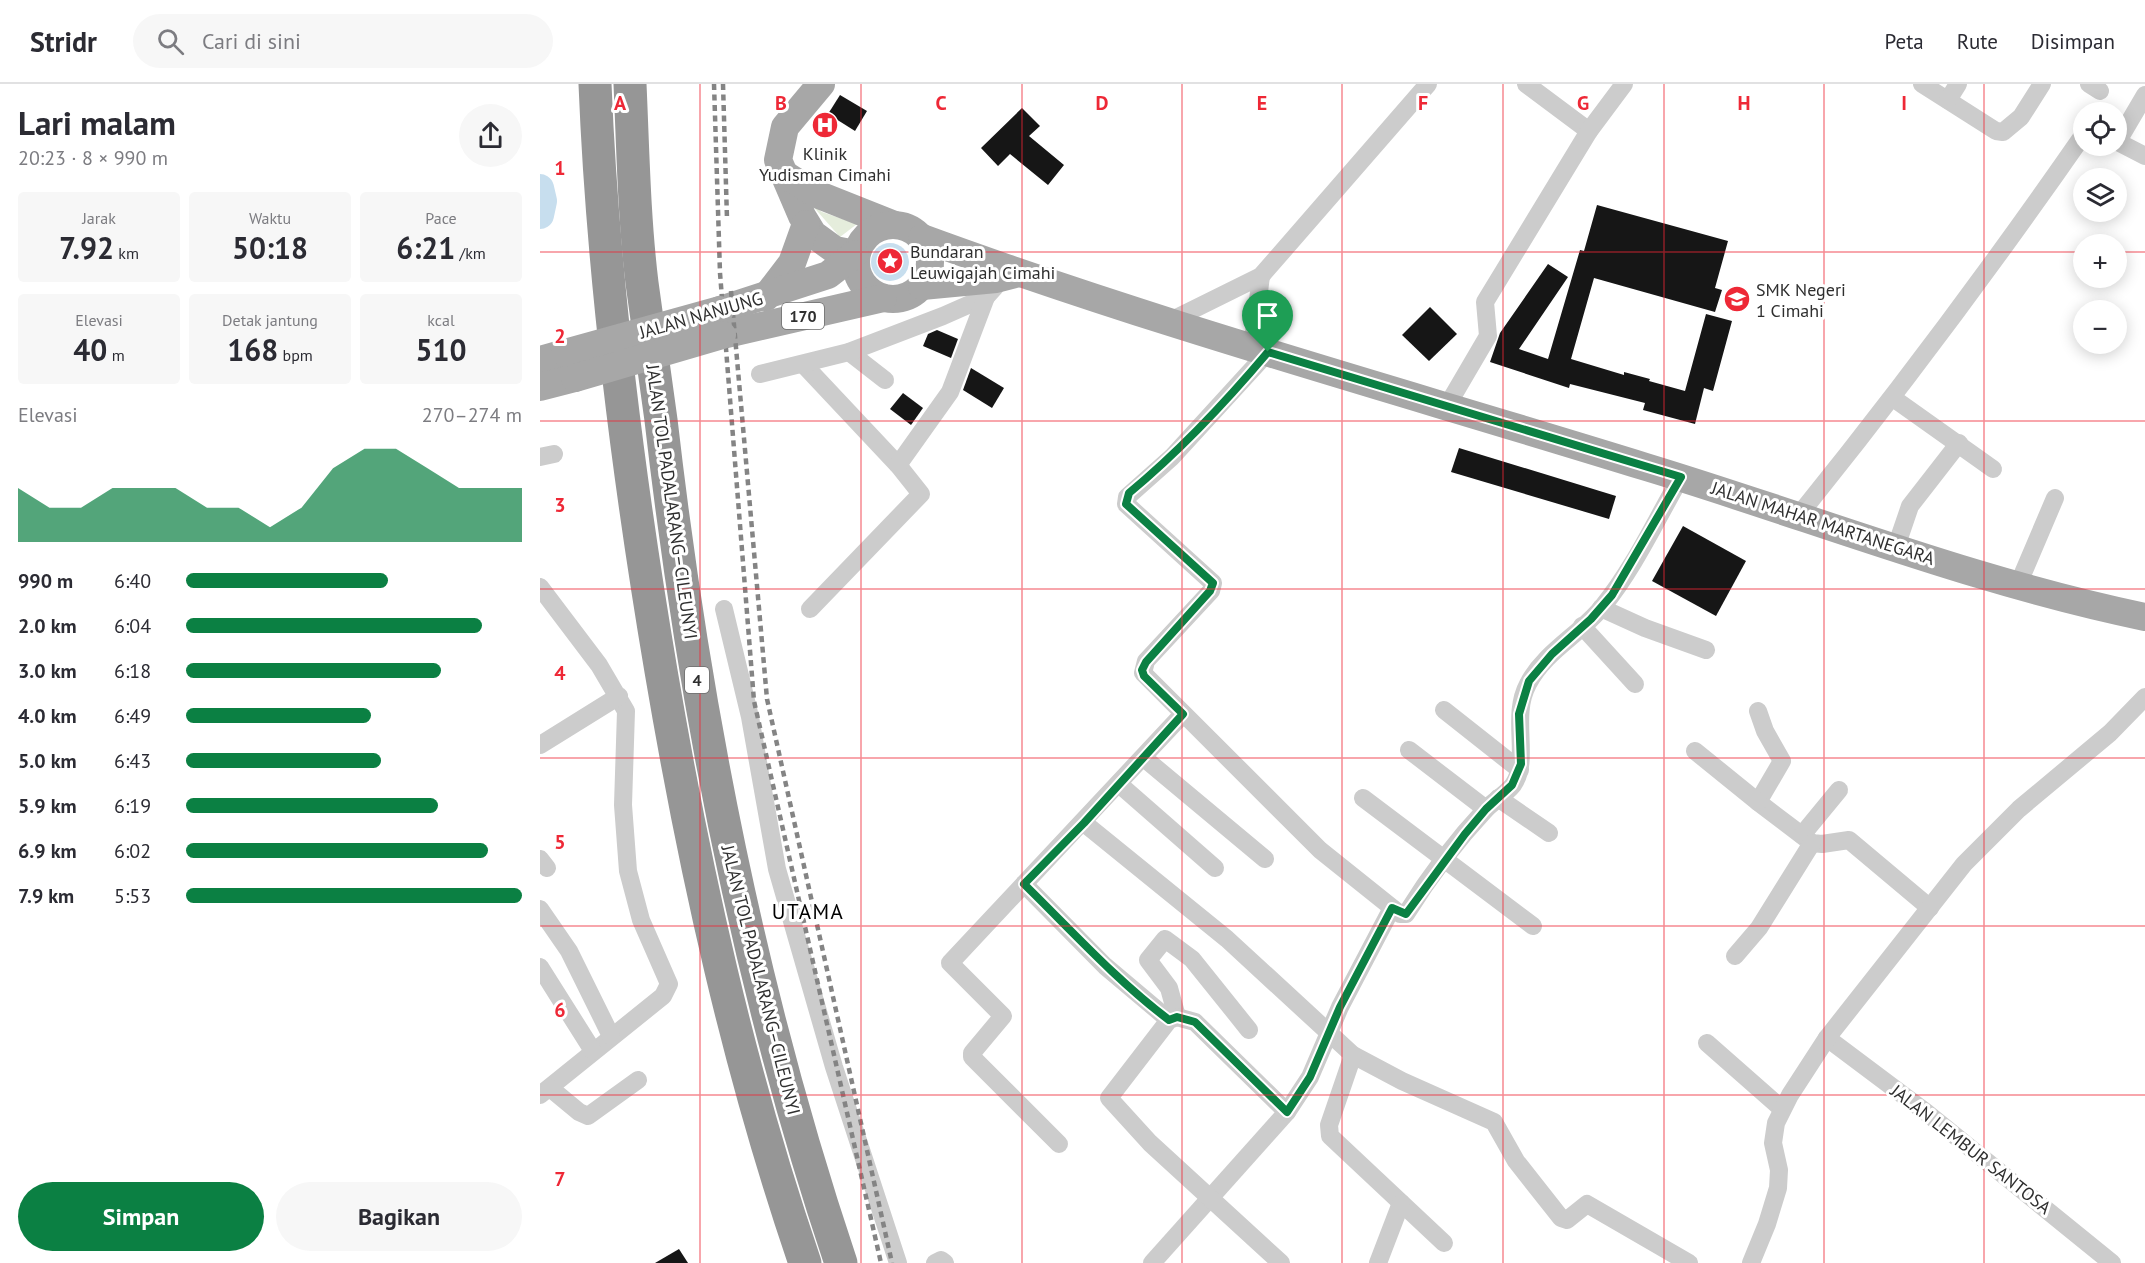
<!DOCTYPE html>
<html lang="id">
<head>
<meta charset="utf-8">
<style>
  body { margin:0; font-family:"PT Sans",sans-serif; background:#f7f7f7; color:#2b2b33; height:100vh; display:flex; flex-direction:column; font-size:22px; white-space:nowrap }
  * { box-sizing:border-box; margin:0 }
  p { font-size:20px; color:#7c7c81 }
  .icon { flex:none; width:33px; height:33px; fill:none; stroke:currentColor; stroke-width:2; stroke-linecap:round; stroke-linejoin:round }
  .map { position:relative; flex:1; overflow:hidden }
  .sheet { display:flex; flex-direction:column; background:#fff; width:540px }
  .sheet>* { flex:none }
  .fabs { position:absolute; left:1533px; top:18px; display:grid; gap:12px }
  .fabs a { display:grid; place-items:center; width:54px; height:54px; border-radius:50%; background:#fff; box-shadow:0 3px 15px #0003; font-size:30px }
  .pin { position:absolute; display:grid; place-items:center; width:51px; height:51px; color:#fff; margin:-62px -26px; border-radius:50% 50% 50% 0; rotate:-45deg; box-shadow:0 0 6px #0007 }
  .pin .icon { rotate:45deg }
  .round { display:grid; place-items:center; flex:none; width:63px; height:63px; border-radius:32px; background:#f7f7f7 }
  .headline { display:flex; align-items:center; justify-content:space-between; height:102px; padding:0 18px }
  h1 { font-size:33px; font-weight:600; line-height:45px }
  .stats { display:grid; grid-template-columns:repeat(3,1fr); gap:9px; height:102px; padding:6px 18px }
  .stats div { display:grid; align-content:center; border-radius:6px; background:#f7f7f7; text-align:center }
  .stats b { font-size:30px; font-weight:600 }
  .stats small { font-size:16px; font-weight:400 }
  .stats p { font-size:16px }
  .chart { height:168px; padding:12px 18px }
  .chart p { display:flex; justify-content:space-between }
  .chart svg { width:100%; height:108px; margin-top:6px; fill:#0b8043; opacity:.7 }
  .action { display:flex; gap:12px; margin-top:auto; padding:12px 18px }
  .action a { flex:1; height:69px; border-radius:36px; background:#0b8043; color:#fff; font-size:24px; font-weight:600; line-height:69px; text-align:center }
  .action a+a { background:#f7f7f7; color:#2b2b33 }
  ul { padding:0 18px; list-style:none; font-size:20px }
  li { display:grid; grid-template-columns:96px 72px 1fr; align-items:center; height:45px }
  li i { height:15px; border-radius:8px; background:#0b8043 }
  header { display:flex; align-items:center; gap:36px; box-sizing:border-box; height:84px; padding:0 30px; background:#fff; border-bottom:2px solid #e1e1e2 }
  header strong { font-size:28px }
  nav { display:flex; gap:33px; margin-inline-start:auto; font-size:21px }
  .search { width:420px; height:54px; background:#f7f7f7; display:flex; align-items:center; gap:15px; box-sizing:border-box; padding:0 21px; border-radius:33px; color:#7c7c81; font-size:22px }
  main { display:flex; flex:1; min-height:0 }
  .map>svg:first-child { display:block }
  .green { fill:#e5eddc }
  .water { fill:#c7deee }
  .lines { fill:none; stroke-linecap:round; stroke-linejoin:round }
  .river { stroke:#c7deee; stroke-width:28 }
  .building { fill:#161616 }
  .street { stroke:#ccc; stroke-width:18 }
  .primary { stroke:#a7a7a7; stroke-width:28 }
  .highway { stroke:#969696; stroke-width:33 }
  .rail { stroke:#848484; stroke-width:4.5; stroke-dasharray:6 4.5; stroke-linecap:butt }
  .primary-bridge { stroke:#a7a7a7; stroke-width:28 }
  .route-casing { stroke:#fff; stroke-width:12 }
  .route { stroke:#0b8043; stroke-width:8 }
  .grid { fill:none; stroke:#ee2836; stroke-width:1.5; stroke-opacity:0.55 }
  .labels { text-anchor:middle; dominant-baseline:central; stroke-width:6; stroke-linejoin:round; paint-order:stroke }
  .shield { fill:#fff; stroke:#6d6d6d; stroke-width:1.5 }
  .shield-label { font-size:16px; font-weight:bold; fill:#2f2f2f }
  .poi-label { font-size:18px; fill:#2f2f2f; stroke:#fff; text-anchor:start }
  .street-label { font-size:18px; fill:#2f2f2f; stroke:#fff }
  .quarter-label { font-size:21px; letter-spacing:1.5px; fill:#000; stroke:#fff }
  .grid-label { font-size:20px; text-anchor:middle; font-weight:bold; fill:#ee2836; stroke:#fff; stroke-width:6; stroke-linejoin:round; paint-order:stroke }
</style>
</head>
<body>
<header>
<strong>Stridr</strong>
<div class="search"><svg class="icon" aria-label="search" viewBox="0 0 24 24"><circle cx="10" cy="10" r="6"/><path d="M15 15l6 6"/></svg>Cari di sini</div>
<nav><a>Peta</a><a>Rute</a><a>Disimpan</a></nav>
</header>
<main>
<section class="sheet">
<div class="headline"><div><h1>Lari malam</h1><p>20:23 · 8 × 990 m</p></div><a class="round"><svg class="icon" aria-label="share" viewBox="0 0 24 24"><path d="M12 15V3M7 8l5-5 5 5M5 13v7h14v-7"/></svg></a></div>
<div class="stats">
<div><p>Jarak</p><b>7.92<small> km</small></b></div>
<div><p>Waktu</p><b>50:18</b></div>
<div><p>Pace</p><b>6:21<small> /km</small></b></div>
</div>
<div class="stats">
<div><p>Elevasi</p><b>40<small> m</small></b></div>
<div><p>Detak jantung</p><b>168<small> bpm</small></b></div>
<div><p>kcal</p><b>510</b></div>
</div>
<div class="chart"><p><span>Elevasi</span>270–274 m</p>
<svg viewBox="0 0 160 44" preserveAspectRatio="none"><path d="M0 44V22L10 30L20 30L30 22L40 22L50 22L60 30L70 30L80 38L90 30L100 14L110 6L120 6L130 14L140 22L150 22L160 22V44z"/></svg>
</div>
<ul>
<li><b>990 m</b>6:40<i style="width:60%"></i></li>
<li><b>2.0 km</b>6:04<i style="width:88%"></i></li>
<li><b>3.0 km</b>6:18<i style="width:76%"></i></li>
<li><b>4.0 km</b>6:49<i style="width:55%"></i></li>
<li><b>5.0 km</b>6:43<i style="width:58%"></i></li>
<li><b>5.9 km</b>6:19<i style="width:75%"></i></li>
<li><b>6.9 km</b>6:02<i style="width:90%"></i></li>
<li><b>7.9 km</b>5:53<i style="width:100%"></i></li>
</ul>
<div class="action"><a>Simpan</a><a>Bagikan</a></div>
</section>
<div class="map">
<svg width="1605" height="1179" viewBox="0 0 1605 1179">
  <rect width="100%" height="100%" fill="#fff"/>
  <polygon class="green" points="270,119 282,128 317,140 300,153"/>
  <circle class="water" cx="350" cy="178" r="19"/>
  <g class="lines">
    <polyline class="river" points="0,104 3,117 0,131"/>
  </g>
  <g class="building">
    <polygon points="300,11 327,27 315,47 288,30"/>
    <polygon points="482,24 500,42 489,52 524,81 508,101 470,70 458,82 441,64"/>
    <polygon points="1057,121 1188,157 1175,204 1182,206 1175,228 1054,194 1031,275 1084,291 1084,288 1110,295 1109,297 1145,307 1166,230 1192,237 1173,307 1164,304 1155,340 1103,326 1105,319 1030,300 1029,304 950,278 960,249 1008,180 1028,193 979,265 1008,275 1040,166 1044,167"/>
    <polygon points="890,223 917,250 889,277 862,251"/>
    <polygon points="397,246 418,255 411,274 383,262 388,250"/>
    <polygon points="431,284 464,304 452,324 423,306"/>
    <polygon points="363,309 383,324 371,341 350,325"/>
    <polygon points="919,364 1076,412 1069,435 911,388"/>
    <polygon points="1143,442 1206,477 1176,532 1112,497"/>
    <polygon points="139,1165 148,1179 115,1179"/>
  </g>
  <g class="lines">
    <g class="street">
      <polyline points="986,0 1049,47"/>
      <polyline points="1382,0 1456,47 1463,48 1481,33 1502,0"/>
      <polyline points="1549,0 1560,7"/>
      <polyline points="1408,16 1418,0"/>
      <polyline points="1576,57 1605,72"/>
      <polyline points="1578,57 1605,11"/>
      <polyline points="628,238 721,192 888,0"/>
      <polyline points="712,264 721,192"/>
      <polyline points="309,268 345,296"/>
      <path d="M728 268 632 373 587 413 586 420 673 499 671 507 606 577 603 589 780 766 860 830H866C889 793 916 757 946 725 954 717 966 710 973 701 991 676 970 633 988 600 1005 567 1041 550 1063 522 1094 484 1116 436 1141 393"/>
      <polyline points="264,281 358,381 381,410 270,525"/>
      <polyline points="220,290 309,268 403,232 446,213 455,203 456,195"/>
      <polyline points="1353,314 1453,385"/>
      <polyline points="907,322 948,252 945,218 1049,47 1084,0"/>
      <polyline points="0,373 14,370"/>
      <polyline points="358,381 410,308 446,213"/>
      <path d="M1259 431C1359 307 1453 181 1544 50"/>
      <polyline points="1356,463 1370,422 1419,359"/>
      <polyline points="1478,501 1515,414"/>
      <polyline points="0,503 59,581 86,627 83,721 88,787 101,836 129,900 123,912 0,1011"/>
      <polyline points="1061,524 1105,544 1166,566"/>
      <polyline points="184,525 210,633 237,785 294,983 358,1179"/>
      <polyline points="1042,542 1095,600"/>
      <polyline points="904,626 980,686"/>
      <polyline points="1218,627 1225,647 1242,677 1218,718 1272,759 1282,760 1309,756 1390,824"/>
      <polyline points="0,661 79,612"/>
      <polyline points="869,666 946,725"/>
      <polyline points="1155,667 1218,718"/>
      <polyline points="604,674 725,775"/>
      <polyline points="579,700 675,784"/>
      <polyline points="823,714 993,842"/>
      <polyline points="958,714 1009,749"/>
      <polyline points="544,739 687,855 813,971 862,997 954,1038 976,1077 1021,1134 1027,1136 1047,1120 1149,1179"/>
      <polyline points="1262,751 1299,706"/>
      <polyline points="0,775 7,784"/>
      <polyline points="484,800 565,882 629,936"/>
      <polyline points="0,825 29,867 71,952"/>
      <polyline points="1195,872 1219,844 1272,759"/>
      <polyline points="0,883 53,967"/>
      <polyline points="637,933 629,904 608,876 625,855 652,875 709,946"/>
      <polyline points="1287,954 1387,1029 1572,1179"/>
      <polyline points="1167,959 1242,1025"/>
      <polyline points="813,971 789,1041 790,1052 904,1159"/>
      <polyline points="10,1004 39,1028 48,1032 98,996"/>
      <polyline points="519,1060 432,973 432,969 463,932 410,879 643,630"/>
      <polyline points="395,1179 401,1176 405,1179"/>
      <polyline points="612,1179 747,1028"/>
      <polyline points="741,1179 610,1059 569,1014 629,936 637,933 655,938 747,1028 770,993 800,923 852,824"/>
      <polyline points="838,1179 861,1119"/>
      <polyline points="1211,1179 1227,1140 1238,1104 1239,1086 1233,1059 1236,1039 1250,1011 1287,954 1424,780 1479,725 1570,649 1605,613"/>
    </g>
    <g class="primary">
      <polyline points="281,0 245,43 238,76 262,132 273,150 295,166 315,170"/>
      <polyline points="244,90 274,109 352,140"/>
      <circle cx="353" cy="178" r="37"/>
      <path d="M382 154C619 241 864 308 1106 383 1271 433 1435 498 1605 533"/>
      <polyline points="382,202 456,195 479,189"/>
      <polyline points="226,213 252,179 266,140"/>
      <polyline points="180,226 288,191 315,170"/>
      <polyline points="182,251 343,214"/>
      <polyline points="0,276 25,269"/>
      <polyline points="0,303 35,294"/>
    </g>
    <g class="highway">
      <path d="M55 0C63 198 88 392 121 587 155 788 199 987 265 1179"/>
      <path d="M90 0C93 66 94 133 102 199 108 245 115 290 121 336 154 623 209 906 301 1179"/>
    </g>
    <g class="rail">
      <polyline points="174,0 180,189 214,617 341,1179"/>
      <polyline points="183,0 187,135"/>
      <polyline points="191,207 227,615 352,1179"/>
    </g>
    <g class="primary-bridge">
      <polyline points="25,269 180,226"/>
      <polyline points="35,294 182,251"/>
    </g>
  </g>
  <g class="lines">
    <defs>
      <path id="route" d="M728 268 1141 393 1072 511 1051 535 1012 570 989 597 979 630 981 680 972 701 946 725 925 750 866 830 852 824 800 923 770 993 747 1028 655 938 637 933 629 936C576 896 531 846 484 800L544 739 643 630 604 592 602 586 606 578 670 507 673 499 586 420 589 409C641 366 685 319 728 268Z"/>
    </defs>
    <use href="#route" class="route-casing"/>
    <use href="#route" class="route"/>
  </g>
  <path class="grid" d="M160 0V1179M321 0V1179M482 0V1179M642 0V1179M802 0V1179M963 0V1179M1124 0V1179M1284 0V1179M1444 0V1179M0 168H1544M1576 168H1605M0 337H1605M0 505H1605M0 674H1605M0 842H1605M0 1011H1605"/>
  <defs>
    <symbol id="hospital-disc" viewBox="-11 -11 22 22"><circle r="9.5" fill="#ee2836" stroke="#fff"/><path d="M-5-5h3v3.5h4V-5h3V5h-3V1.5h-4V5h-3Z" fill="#fff"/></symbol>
    <symbol id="sight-disc" viewBox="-11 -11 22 22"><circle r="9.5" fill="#ee2836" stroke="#fff"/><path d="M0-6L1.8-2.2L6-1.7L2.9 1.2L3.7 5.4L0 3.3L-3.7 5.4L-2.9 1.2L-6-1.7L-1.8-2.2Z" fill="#fff"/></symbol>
    <symbol id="school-disc" viewBox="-11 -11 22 22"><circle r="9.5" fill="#ee2836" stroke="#fff"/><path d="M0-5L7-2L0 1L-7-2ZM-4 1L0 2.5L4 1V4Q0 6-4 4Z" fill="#fff"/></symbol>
  </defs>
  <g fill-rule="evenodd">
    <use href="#hospital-disc" x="270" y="26" width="30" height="30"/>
    <use href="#sight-disc" x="335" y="162" width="30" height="30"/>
    <use href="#school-disc" x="1182" y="200" width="30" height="30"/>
  </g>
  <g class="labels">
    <g class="shield">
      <rect x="242" y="219" width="42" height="26" rx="4.5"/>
      <rect x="145" y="583" width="24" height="26" rx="4.5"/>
    </g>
    <g class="shield-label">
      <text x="263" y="232">170</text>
      <text x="157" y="596">4</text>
    </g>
    <g class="poi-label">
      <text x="285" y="69" text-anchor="middle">Klinik<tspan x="285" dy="21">Yudisman Cimahi</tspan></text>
      <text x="370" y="167">Bundaran<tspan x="370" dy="21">Leuwigajah Cimahi</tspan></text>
      <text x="1216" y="205">SMK Negeri<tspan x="1216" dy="21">1 Cimahi</tspan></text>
    </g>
    <g class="street-label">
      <text transform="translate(161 231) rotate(-16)">JALAN NANJUNG</text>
      <text transform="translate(132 418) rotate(82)">JALAN TOL PADALARANG–CILEUNYI</text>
      <text transform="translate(1283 439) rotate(18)">JALAN MAHAR MARTANEGARA</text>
      <text transform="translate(221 896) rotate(76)">JALAN TOL PADALARANG–CILEUNYI</text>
      <text transform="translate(1431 1065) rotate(38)">JALAN LEMBUR SANTOSA</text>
    </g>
    <g class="quarter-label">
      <text x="268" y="827">UTAMA</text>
    </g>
  </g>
  <g class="grid-label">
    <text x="80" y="26">A</text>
    <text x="241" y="26">B</text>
    <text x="401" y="26">C</text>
    <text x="562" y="26">D</text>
    <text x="722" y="26">E</text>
    <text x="883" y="26">F</text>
    <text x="1043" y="26">G</text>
    <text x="1204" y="26">H</text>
    <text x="1364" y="26">I</text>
    <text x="20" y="91">1</text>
    <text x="20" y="259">2</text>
    <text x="20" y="428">3</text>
    <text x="20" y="596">4</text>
    <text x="20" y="765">5</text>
    <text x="20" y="933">6</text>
    <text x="20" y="1102">7</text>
  </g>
</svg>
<div class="fabs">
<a><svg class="icon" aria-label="locate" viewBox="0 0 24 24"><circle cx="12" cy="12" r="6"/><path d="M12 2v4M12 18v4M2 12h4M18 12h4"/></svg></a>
<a><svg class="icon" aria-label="layers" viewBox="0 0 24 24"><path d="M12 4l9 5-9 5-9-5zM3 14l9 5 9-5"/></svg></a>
<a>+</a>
<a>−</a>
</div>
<div class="pin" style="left:728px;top:268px;background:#1e9e55"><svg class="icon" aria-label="arrive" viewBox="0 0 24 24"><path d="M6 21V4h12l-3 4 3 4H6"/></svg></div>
</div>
</main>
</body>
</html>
